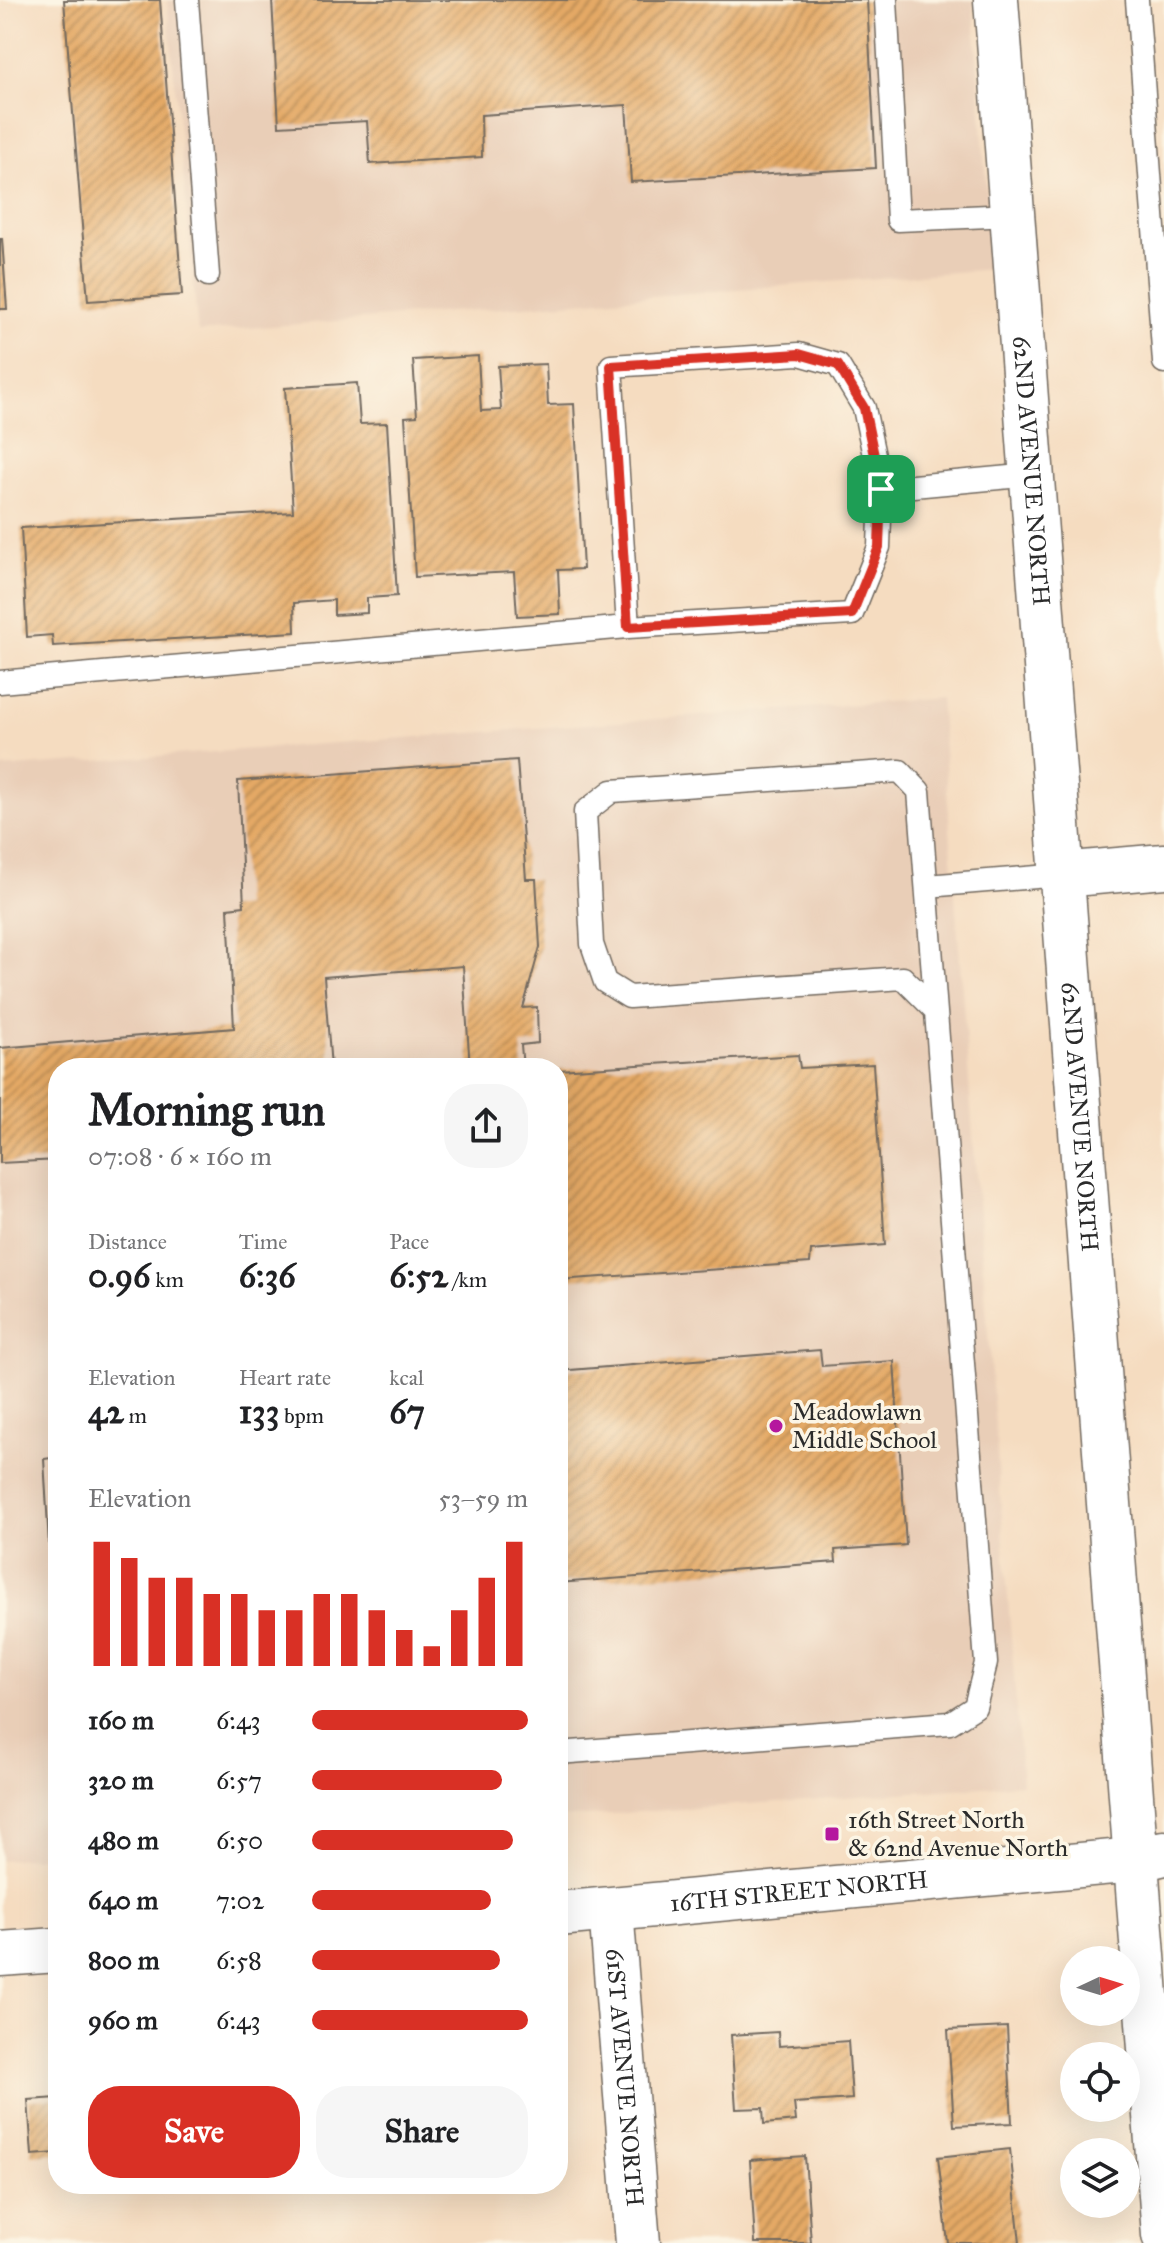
<!DOCTYPE html>
<html lang="en">
<head>
<meta charset="utf-8">
<style>
  body { margin:0; font-family:"IM FELL Great Primer",serif; background:#f6f6f6; color:#202124; height:100vh; display:flex; flex-direction:column; font-size:30px; white-space:nowrap }
  * { box-sizing:border-box; margin:0 }
  p { font-size:26px; color:#757577 }
  .icon { flex:none; width:44px; height:44px; fill:none; stroke:currentColor; stroke-width:2; stroke-linecap:round; stroke-linejoin:round }
  .map { position:relative; flex:1; overflow:hidden }
  .sheet { position:absolute; left:48px; top:1058px; width:520px; height:1136px; display:flex; flex-direction:column; background:#fff; border-radius:32px; box-shadow:0 8px 32px #0002 }
  .sheet>* { flex:none }
  .needle { width:52px; rotate:86deg }
  .tools { position:absolute; left:1060px; top:1946px; display:grid; gap:16px }
  .tools a { display:grid; place-items:center; width:80px; height:80px; border-radius:50%; background:#fff; box-shadow:0 8px 32px #0002; font-size:40px }
  .pin { position:absolute; display:grid; place-items:center; width:68px; height:68px; color:#fff; margin:-34px; border-radius:16px; box-shadow:0 4px 12px #0006 }
  .round { display:grid; place-items:center; flex:none; width:84px; height:84px; border-radius:32px; background:#f6f6f6 }
  .overview { display:flex; align-items:center; justify-content:space-between; height:136px; padding:0 40px }
  h1 { font-size:44px; font-weight:700; line-height:60px }
  .figures { display:grid; grid-template-columns:repeat(3,1fr); gap:12px; height:136px; padding:8px 40px }
  .figures div { display:grid; align-content:center }
  .figures b { font-size:34px; font-weight:700 }
  .figures small { font-size:22px; font-weight:400 }
  .figures p { font-size:22px }
  .chart { height:224px; padding:16px 40px }
  .chart p { display:flex; justify-content:space-between }
  .chart svg { width:100%; height:144px; margin-top:8px; stroke:#d93025; stroke-width:6 }
  .primary-button { display:flex; gap:16px; margin-top:auto; padding:16px 40px }
  .primary-button a { flex:1; height:92px; border-radius:32px; background:#d93025; color:#fff; font-size:32px; font-weight:700; line-height:92px; text-align:center }
  .primary-button a+a { background:#f6f6f6; color:#202124 }
  ul { padding:0 40px; list-style:none; font-size:26px }
  li { display:grid; grid-template-columns:128px 96px 1fr; align-items:center; height:60px }
  li i { height:20px; border-radius:10px; background:#d93025 }
  .map>svg:first-child { display:block }
  .built { fill:#e9ceb7 }
  .building { fill:url(#building-hatch) }
  .lines { fill:none; stroke-linecap:round; stroke-linejoin:round }
  .lane-casing { stroke:#72695f; stroke-width:25 }
  .street-casing { stroke:#72695f; stroke-width:47 }
  .secondary-casing { stroke:#72695f; stroke-width:47 }
  .lane { stroke:#fff; stroke-width:22 }
  .street { stroke:#fff; stroke-width:44 }
  .secondary { stroke:#fff; stroke-width:44 }
  .route-casing { stroke:#fff; stroke-width:16 }
  .route { stroke:#d93025; stroke-width:10 }
  .poi-dot { fill:#b5179e; stroke:#fcf5e5; stroke-width:3 }
  .labels { text-anchor:middle; dominant-baseline:central; stroke-width:7; stroke-linejoin:round; paint-order:stroke }
  .street-label { font-size:24px; fill:#2b2b2b; stroke:#fcf5e5 }
  .poi-label { font-size:24px; fill:#2b2b2b; stroke:#fcf5e5; text-anchor:start }
</style>
</head>
<body>
<div class="map">
<svg width="1164" height="2243" viewBox="0 0 1164 2243">
  <defs>
    <pattern id="building-hatch" width="6" height="6" patternUnits="userSpaceOnUse" patternTransform="scale(2)"><rect width="6" height="6" fill="#e4a965"/><path d="M-1 1l2-2M0 6l6-6M5 7l2-2" fill="none" stroke="#b98a53"/></pattern>
  </defs>
  <rect width="100%" height="100%" fill="#fcf5e5"/>
  <filter id="ink" filterUnits="userSpaceOnUse"><feTurbulence type="fractalNoise" baseFrequency=".0125" numOctaves="2"/><feDisplacementMap in="SourceGraphic" scale="16" xChannelSelector="R" yChannelSelector="G"/><feConvolveMatrix kernelMatrix="1 2 1 2 8 2 1 2 1" color-interpolation-filters="sRGB"/></filter>
  <filter id="wash" filterUnits="userSpaceOnUse"><feTurbulence type="fractalNoise" baseFrequency=".006" numOctaves="4" result="noise"/><feDisplacementMap in="SourceGraphic" scale="32" xChannelSelector="R" yChannelSelector="G"/><feGaussianBlur stdDeviation="1.8" result="paint"/><feColorMatrix in="noise" values="0 0 0 0 0 0 0 0 0 0 0 0 0 0 0 0 0 1.4 0 .05"/><feComposite in="paint" operator="in"/></filter>
  <g filter="url(#wash)">
    <rect width="100%" height="100%" fill="#f5dcc0"/>
    <g class="built">
      <polygon points="167,0 973,0 992,269 198,332"/>
      <polygon points="940,698 1022,1784 558,1818 558,1068 58,1068 58,1856 0,1860 0,768"/>
    </g>
    <g id="blocks">
      <g class="building">
        <polygon points="64,0 160,0 182,295 88,301"/>
        <polygon points="272,0 867,0 876,168 631,182 626,105 481,115 482,157 370,164 367,121 279,126"/>
        <polygon points="0,239 2,239 7,309 0,309"/>
        <polygon points="478,356 481,411 501,410 498,366 546,364 548,405 574,404 583,569 558,570 560,614 517,616 514,572 415,577 405,417 417,416 413,360"/>
        <polygon points="357,383 360,424 387,423 397,596 367,598 367,613 334,615 334,600 294,603 295,632 53,646 52,635 27,637 21,528 293,512 285,388"/>
        <polygon points="517,760 526,879 536,879 540,947 523,1008 537,1007 538,1043 521,1045 523,1068 470,1068 463,966 324,977 331,1068 58,1068 58,1160 0,1163 0,1048 234,1028 228,908 244,906 238,781"/>
        <polygon points="798,1055 800,1068 873,1064 885,1245 811,1251 810,1263 558,1280 558,1070"/>
        <polygon points="820,1350 822,1366 894,1361 906,1545 835,1550 836,1562 558,1583 558,1371"/>
        <polygon points="58,1457 58,1665 56,1665 44,1459"/>
        <polygon points="1007,2027 1012,2123 954,2126 948,2030"/>
        <polygon points="778,2032 779,2046 848,2041 852,2099 794,2103 796,2121 764,2124 763,2108 736,2109 731,2035"/>
        <polygon points="58,2098 58,2153 32,2155 28,2100"/>
        <polygon points="1010,2149 1020,2243 948,2243 938,2157"/>
        <polygon points="805,2156 811,2243 755,2243 750,2160"/>
      </g>
    </g>
  </g>
  <g filter="url(#ink)">
    <use href="#blocks" fill-opacity="0" stroke="#72695f" stroke-width="2"/>
    <g class="lines">
      <defs>
        <g id="lane">
          <polyline points="187,0 208,275"/>
          <polyline points="886,0 898,220 1012,215"/>
          <polyline points="1137,0 1164,362"/>
          <polyline points="881,489 1031,475"/>
          <polyline points="0,682 628,627 852,614 879,547 881,489 864,408 838,365 799,354 611,366 628,627"/>
          <polyline points="927,886 1061,875"/>
          <polyline points="558,1753 950,1723 975,1707 986,1663 919,791 900,771 612,791 585,812 592,944 605,982 629,997 903,978 935,1010"/>
        </g>
        <g id="street">
          <polyline points="1061,875 1164,866"/>
          <path id="s1" d="M611 1910 638 2243"/>
        </g>
        <g id="secondary">
          <path id="s2" d="M996 0 1164 2235"/>
          <path id="s3" d="M558 1914 1134 1860 1164 1853"/>
          <polyline points="0,1954 58,1950"/>
        </g>
      </defs>
      <use href="#lane" class="lane-casing"/>
      <use href="#street" class="street-casing"/>
      <use href="#secondary" class="secondary-casing"/>
      <use href="#lane" class="lane"/>
      <use href="#street" class="street"/>
      <use href="#secondary" class="secondary"/>
    </g>
  </g>
  <g class="lines" filter="url(#ink)">
    <defs>
      <polygon id="route" points="799,354 838,365 864,408 881,489 879,547 852,614 628,627 611,366"/>
    </defs>
    <use href="#route" class="route-casing"/>
    <use href="#route" class="route"/>
  </g>
  <g class="poi-dot">
    <circle cx="776" cy="1426" r="8"/>
    <rect x="824" y="1826" width="16" height="16" rx="4"/>
  </g>
  <g class="labels">
    <g class="street-label">
      <text stroke="none"><textPath href="#s2" startOffset="472">62ND AVENUE NORTH</textPath></text>
      <text stroke="none"><textPath href="#s2" startOffset="1120">62ND AVENUE NORTH</textPath></text>
      <text stroke="none"><textPath href="#s3" startOffset="242">16TH STREET NORTH</textPath></text>
      <text stroke="none"><textPath href="#s1" startOffset="168">61ST AVENUE NORTH</textPath></text>
    </g>
    <g class="poi-label">
      <text x="792" y="1412">Meadowlawn<tspan x="792" dy="28">Middle School</tspan></text>
      <text x="848" y="1820">16th Street North<tspan x="848" dy="28">&amp; 62nd Avenue North</tspan></text>
    </g>
  </g>
</svg>
<div class="tools">
<a><svg class="needle" viewBox="-14 -14 28 28"><path d="M0-13l5 13h-10z" fill="#e53935"/><path d="M0 13l5-13h-10z" fill="#757577"/></svg></a>
<a><svg class="icon" aria-label="locate" viewBox="0 0 24 24"><circle cx="12" cy="12" r="6"/><path d="M12 2v4M12 18v4M2 12h4M18 12h4"/></svg></a>
<a><svg class="icon" aria-label="layers" viewBox="0 0 24 24"><path d="M12 4l9 5-9 5-9-5zM3 14l9 5 9-5"/></svg></a>
</div>
<div class="pin" style="left:881px;top:489px;background:#1e9e55"><svg class="icon" aria-label="arrive" viewBox="0 0 24 24"><path d="M6 21V4h12l-3 4 3 4H6"/></svg></div>
<section class="sheet">
<div class="overview"><div><h1>Morning run</h1><p>07:08 · 6 × 160 m</p></div><a class="round"><svg class="icon" aria-label="share" viewBox="0 0 24 24"><path d="M12 15V3M7 8l5-5 5 5M5 13v7h14v-7"/></svg></a></div>
<div class="figures">
<div><p>Distance</p><b>0.96<small> km</small></b></div>
<div><p>Time</p><b>6:36</b></div>
<div><p>Pace</p><b>6:52<small> /km</small></b></div>
</div>
<div class="figures">
<div><p>Elevation</p><b>42<small> m</small></b></div>
<div><p>Heart rate</p><b>133<small> bpm</small></b></div>
<div><p>kcal</p><b>67</b></div>
</div>
<div class="chart"><p><span>Elevation</span>53–59 m</p>
<svg viewBox="0 0 160 44" preserveAspectRatio="none"><path d="M5 44V6M15 44V11M25 44V17M35 44V17M45 44V22M55 44V22M65 44V27M75 44V27M85 44V22M95 44V22M105 44V27M115 44V33M125 44V38M135 44V27M145 44V17M155 44V6"/></svg>
</div>
<ul>
<li><b>160 m</b>6:43<i style="width:100%"></i></li>
<li><b>320 m</b>6:57<i style="width:88%"></i></li>
<li><b>480 m</b>6:50<i style="width:93%"></i></li>
<li><b>640 m</b>7:02<i style="width:83%"></i></li>
<li><b>800 m</b>6:58<i style="width:87%"></i></li>
<li><b>960 m</b>6:43<i style="width:100%"></i></li>
</ul>
<div class="primary-button"><a>Save</a><a>Share</a></div>
</section>
</div>
</body>
</html>
